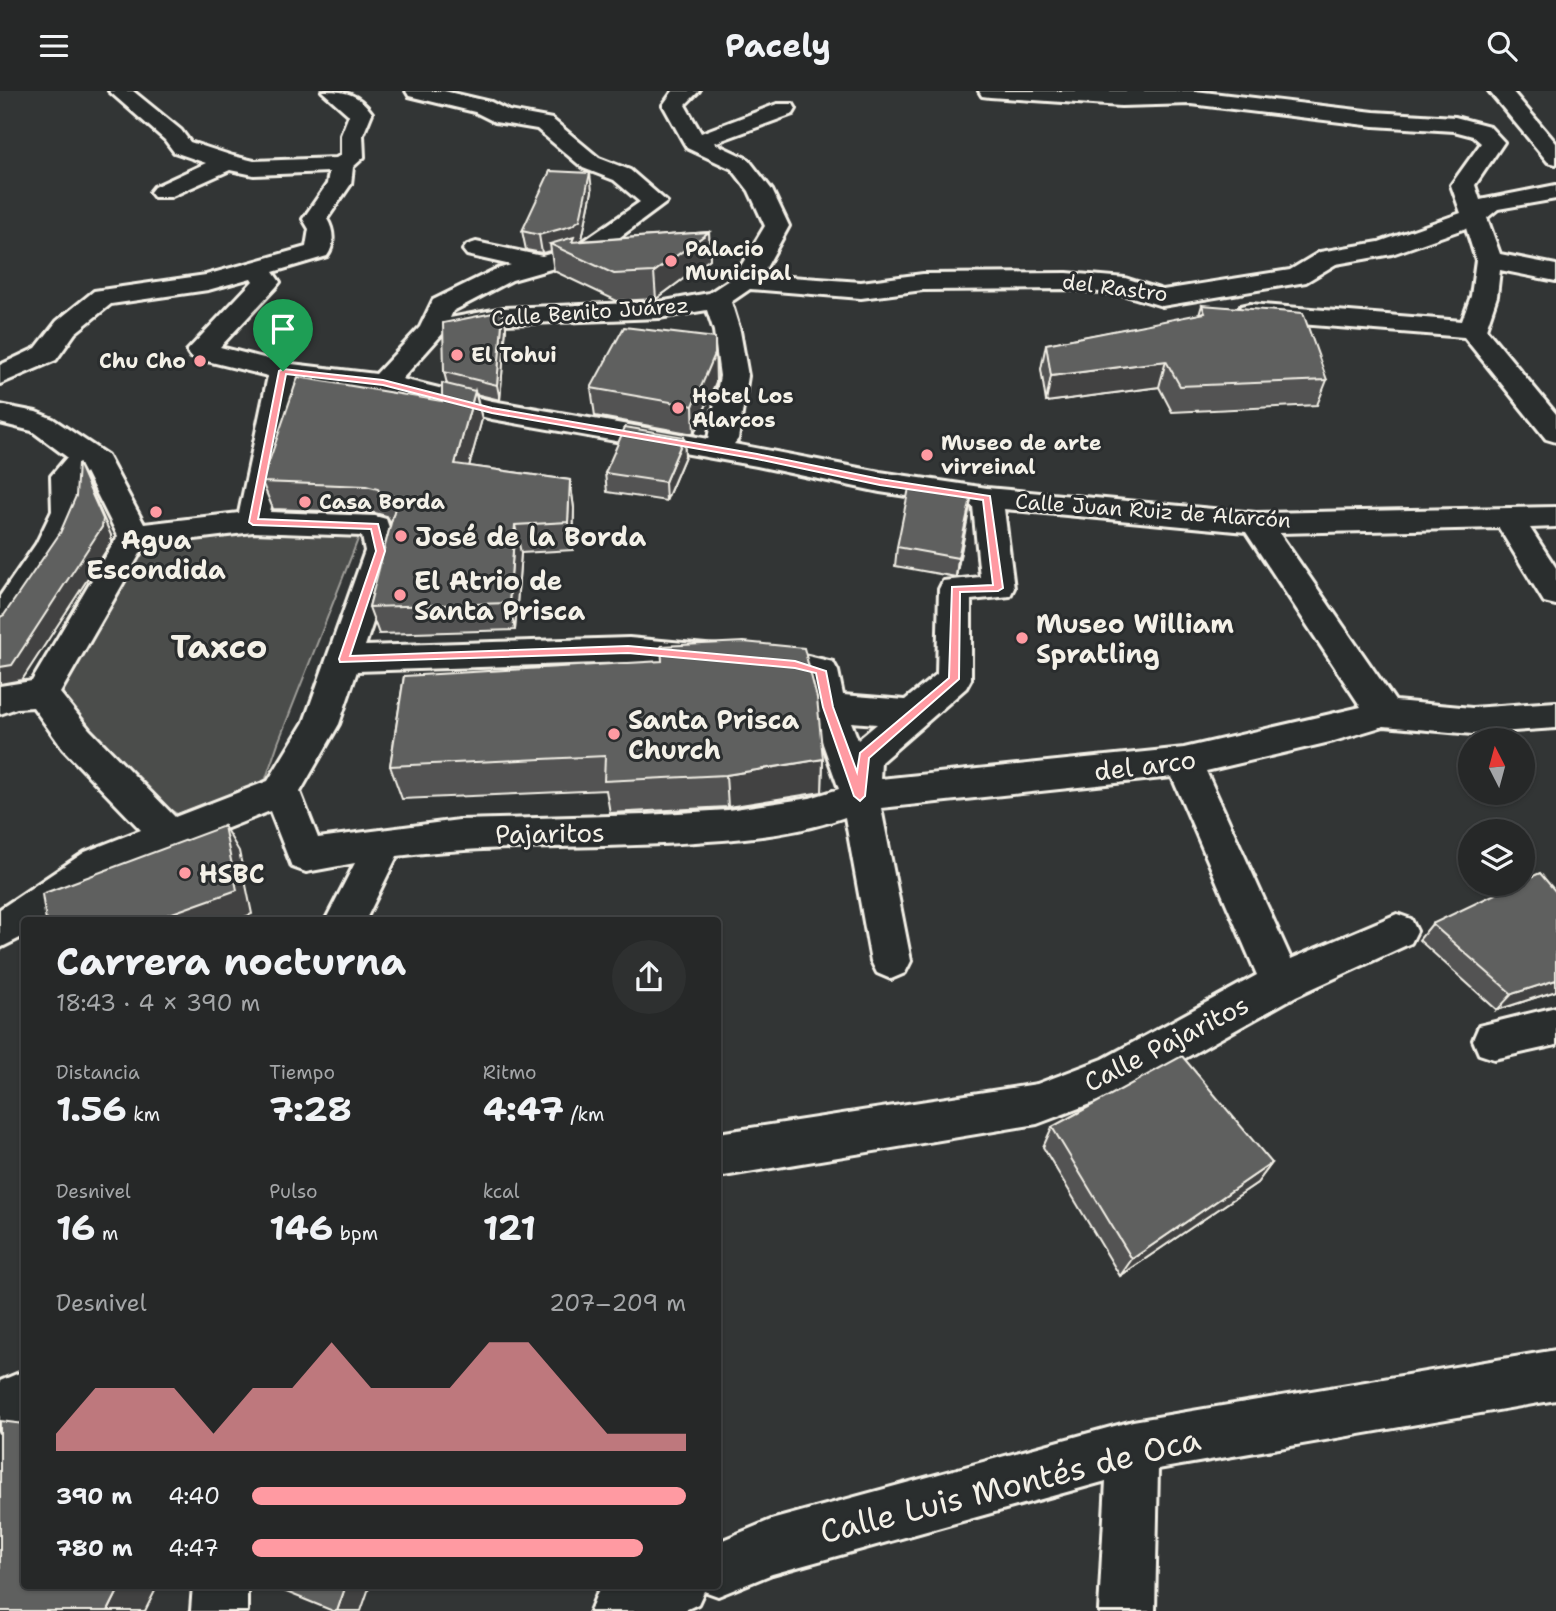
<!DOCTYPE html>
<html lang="es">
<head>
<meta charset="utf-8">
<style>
  body { margin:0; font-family:"Shantell Sans",sans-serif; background:#2e3030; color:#f1f3f6; height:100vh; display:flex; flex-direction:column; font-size:26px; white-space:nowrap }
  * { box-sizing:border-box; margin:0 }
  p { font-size:23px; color:#a4a6a8 }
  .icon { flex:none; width:38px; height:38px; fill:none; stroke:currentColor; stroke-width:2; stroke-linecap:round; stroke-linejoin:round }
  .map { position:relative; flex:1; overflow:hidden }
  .panel { position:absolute; left:21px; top:826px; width:700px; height:672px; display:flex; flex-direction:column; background:#262828; border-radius:7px; box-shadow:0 2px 5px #0004,0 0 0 2px #424445 }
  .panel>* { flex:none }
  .needle { width:46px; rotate:354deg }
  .fabs { position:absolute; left:1458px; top:637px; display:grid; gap:14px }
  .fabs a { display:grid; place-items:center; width:77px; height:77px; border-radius:50%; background:#262828; box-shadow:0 2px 5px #0004,0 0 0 2px #424445; font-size:35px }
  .pin { position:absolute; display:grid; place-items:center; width:60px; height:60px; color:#fff; margin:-72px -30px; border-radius:50% 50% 50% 0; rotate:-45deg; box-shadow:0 0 7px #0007 }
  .pin .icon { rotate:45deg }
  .round { display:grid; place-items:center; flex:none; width:74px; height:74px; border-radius:37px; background:#2e3030 }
  .headline { display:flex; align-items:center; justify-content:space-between; height:119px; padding:0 35px }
  h1 { font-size:38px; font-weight:700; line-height:52px }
  .metrics { display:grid; grid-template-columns:repeat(3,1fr); gap:10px; height:119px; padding:7px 35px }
  .metrics div { display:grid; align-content:center }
  .metrics b { font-size:35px; font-weight:700 }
  .metrics small { font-size:19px; font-weight:400 }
  .metrics p { font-size:19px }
  .chart { height:196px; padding:14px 35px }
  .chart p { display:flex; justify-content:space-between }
  .chart svg { width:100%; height:126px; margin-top:7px; fill:#ff9aa2; opacity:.7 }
  ul { padding:0 35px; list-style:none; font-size:23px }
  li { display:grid; grid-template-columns:112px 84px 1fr; align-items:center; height:52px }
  li i { height:18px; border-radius:9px; background:#ff9aa2 }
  header { display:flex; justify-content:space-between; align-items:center; height:91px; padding:0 35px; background:#262828; font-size:32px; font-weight:700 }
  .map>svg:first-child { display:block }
  .green { fill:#4b4d4c; stroke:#a09f9a; stroke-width:2 }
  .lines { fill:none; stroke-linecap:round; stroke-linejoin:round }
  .minor-casing { stroke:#f4f1e8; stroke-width:6 }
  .minor { fill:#2a2d2e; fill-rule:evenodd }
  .wall { fill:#525352; stroke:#f4f1e8; stroke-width:2 }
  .shaded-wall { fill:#424342; stroke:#f4f1e8; stroke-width:2 }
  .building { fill:#5f605f; stroke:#f4f1e8; stroke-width:2 }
  .route { fill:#ff9aa2; stroke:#fff; stroke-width:2; fill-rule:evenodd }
  .poi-dot { fill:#ff9aa2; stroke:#2a2d2e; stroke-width:2.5 }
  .labels { text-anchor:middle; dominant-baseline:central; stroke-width:6; stroke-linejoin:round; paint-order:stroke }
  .far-poi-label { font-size:21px; font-weight:bold; fill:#f4f1e8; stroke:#2a2d2e; text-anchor:start }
  .far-street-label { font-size:21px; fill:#f4f1e8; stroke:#2a2d2e }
  .poi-label { font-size:26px; font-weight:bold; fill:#f4f1e8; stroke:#2a2d2e; text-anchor:start }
  .street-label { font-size:26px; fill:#f4f1e8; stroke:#2a2d2e }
  .near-street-label { font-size:32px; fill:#f4f1e8; stroke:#2a2d2e }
  .district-label { font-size:33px; font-weight:bold; fill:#f4f1e8; stroke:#2a2d2e }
</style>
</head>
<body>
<header><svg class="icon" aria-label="menu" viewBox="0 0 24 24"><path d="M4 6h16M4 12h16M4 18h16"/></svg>Pacely<svg class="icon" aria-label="search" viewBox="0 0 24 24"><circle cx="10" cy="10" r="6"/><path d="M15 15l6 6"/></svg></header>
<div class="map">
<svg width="1556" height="1520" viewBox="0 0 1556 1520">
  <rect width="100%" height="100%" fill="#323535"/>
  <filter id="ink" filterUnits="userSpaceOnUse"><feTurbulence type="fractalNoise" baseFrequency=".0143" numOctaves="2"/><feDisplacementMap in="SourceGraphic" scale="14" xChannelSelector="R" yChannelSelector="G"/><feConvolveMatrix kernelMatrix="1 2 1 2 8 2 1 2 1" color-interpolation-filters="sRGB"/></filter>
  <g filter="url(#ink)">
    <polygon class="green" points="254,433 360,443 278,652 261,702 194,734 133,694 55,601 135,450"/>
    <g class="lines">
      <defs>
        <g id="minor">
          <path d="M109 0H133L181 39 190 51 233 65 254 70 336 67 341 64V44L349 24 322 0C344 0 358 2 372 22L363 44 364 66 353 76 351 93 327 128C334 139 335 154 327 165L273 181 280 191 276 196 220 256 283 272 376 283 420 236 433 209 494 179 511 174 467 164 463 159 467 154 476 151 542 165 575 156 640 111 614 89 583 77 537 38 495 31 475 21 409 5 406 0H444L491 11 509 20 552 28 599 67 630 79 667 111 593 166 512 189 453 220 450 227 504 217 659 211 709 202 735 185 765 135 749 100 732 78 687 57 684 52 663 14 673 0H699L685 14 701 42 777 13H793L796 18 793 23 714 52 748 68 772 99 789 135 762 184 861 191 923 183 1067 182 1125 187 1163 199 1290 179 1320 161 1379 151 1461 122 1451 94 1481 52 1473 45 1454 40 1374 35 1191 13 1121 15 990 6 982 5 979 0H1195L1374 21 1455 26 1489 35 1504 51 1475 94 1480 109 1556 94V108L1498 118 1487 127 1500 163 1556 174V190L1500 179 1497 205 1486 238 1556 323V351L1546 348 1464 246 1250 229 1241 227 1237 221 1241 215 1250 213 1462 230 1471 205 1476 169 1466 137 1392 163 1336 173 1306 191 1162 215 1122 203 1067 198 923 199 861 207 750 198 731 211 740 240 748 285 738 348 734 353 880 381 987 397 1256 422 1556 416V436L1530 437 1556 477V514L1544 511 1499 437 1279 442 1395 610 1472 617 1556 611V637L1472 643 1384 635 1334 650 1206 680 1291 868 1397 823 1411 828 1417 840 1411 852 1296 905 1132 997 1037 1033 718 1086V1042L1037 993 1103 968 1257 884 1172 686 881 717 911 870 905 882 891 888 877 882 871 870 845 726C801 742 754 747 708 750 605 759 500 752 397 765L365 830H325L355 772 306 781 292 776 270 720 113 783 46 830H24V845L0 857V818L85 761 141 739 63 658 33 616 17 617 0 623V595L32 590 118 445 86 381 81 387 82 420 67 456 12 538 0 542V505L36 453 52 420 51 385 67 366 32 340 0 332V314L36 321 53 328 107 364 144 433 239 422 268 285 191 266 187 260 253 190 251 187 208 199 111 213 75 242 56 269 0 293V274L36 257 57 230 94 200 206 184 306 156 309 138 303 128 327 93 329 81 254 84 230 79 170 106H154L150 101 154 96 206 72 174 61 165 49ZM707 219 714 240 720 285 708 348 492 310 402 288 444 241 451 243 504 233 659 227ZM295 290 383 300 492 328 757 375 880 401 973 415 980 486 943 490 939 498 937 583 905 609 843 604 838 580 833 571 795 562 629 547 365 555 397 460 386 428 375 425 270 421ZM1004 418 1246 441 1361 616 1184 657 880 688 881 671 966 597 971 588V509L1010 505 1014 497ZM253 441 362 445 365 460 304 631 268 690 175 726 89 638 60 602 145 454ZM629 571 805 589 810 616 839 698 810 707 728 719 646 724 459 729 318 747 300 701 339 633 357 580ZM851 631 877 633 858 649Z"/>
          <polygon points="1489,0 1512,0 1556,52 1556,73 1548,71"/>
          <polygon points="1556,916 1556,954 1494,968 1479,963 1473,949 1479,935"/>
          <polygon points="1556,1259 1556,1309 1158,1378 1155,1520 1099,1520 1106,1390 772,1483 718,1505 704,1500 698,1513 683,1520 590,1520 598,1500 612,1494 718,1494 718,1451 771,1429 1133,1330"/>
          <polygon points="24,1280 24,1330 0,1340 0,1290"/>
          <polygon points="193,1494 247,1494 247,1520 191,1520"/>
        </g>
      </defs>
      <use href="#minor" class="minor-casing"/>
      <use href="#minor" class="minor"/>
    </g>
    <g class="wall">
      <polygon points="592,100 582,148 578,150 709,141 710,168 656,208 617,210 554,180 551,160 542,162 526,159 522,140"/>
      <polygon points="1202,214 1327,289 1317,314 1172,321 1159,296 1046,311 1041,278 1046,253 1199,224"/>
      <polygon points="503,220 506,236 500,309 476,303 482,328 469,375 570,389 574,417 573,459 521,462 515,539 379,543 369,516 391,432 387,425 375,422 273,418 262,391 442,310 447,293 444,281"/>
      <polygon points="716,291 694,343 595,325 591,297"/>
      <polygon points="684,346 685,365 666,410 607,401 605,382"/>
      <polygon points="971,407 956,486 895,475 897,456"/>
      <polygon points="404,585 823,668 822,701 728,716 610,722 606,699 402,708 390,675"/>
      <polygon points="1556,801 1556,900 1497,919 1419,849 1432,833"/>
      <polygon points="1052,1036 1272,1072 1257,1092 1120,1185 1043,1056"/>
    </g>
    <g class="shaded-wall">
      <polygon points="590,82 592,100 582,148 574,153 550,153 551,160 542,162 539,144"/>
      <polygon points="709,141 710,168 656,208 654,181"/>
      <polygon points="503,220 506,236 500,309 497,294"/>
      <polygon points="715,247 716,291 694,343 693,315"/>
      <polygon points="1166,270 1159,296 1046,311 1051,285"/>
      <polygon points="475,300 482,328 462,401 455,373"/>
      <polygon points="684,346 685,365 666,410 665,391"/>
      <polygon points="78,372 86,387 111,444 111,452 22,589 0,593 0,576 102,436"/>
      <polygon points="570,389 574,417 573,459 568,431"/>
      <polygon points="971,407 968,426 956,486 958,467"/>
      <polygon points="515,434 521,462 515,539 509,512"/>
      <polygon points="823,668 822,701 728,716 726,684"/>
      <polygon points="224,735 239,760 252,823 235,830 150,830"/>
      <polygon points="1556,889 1556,900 1497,919 1512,903"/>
      <polygon points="1272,1072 1257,1092 1120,1185 1132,1168"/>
      <polygon points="121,1494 158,1494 145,1520 108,1520"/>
      <polygon points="346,1494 370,1494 361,1520 337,1520"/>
    </g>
    <g class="building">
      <polygon points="550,80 590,82 580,129 571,135 539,144 522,140"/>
      <polygon points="709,141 654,181 614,183 550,153 574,146 572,151"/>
      <polygon points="1202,214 1303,222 1327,289 1180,295 1166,270 1051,285 1046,253 1205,222"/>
      <polygon points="503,220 497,294 444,281 443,232"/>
      <polygon points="624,236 715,247 715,263 693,315 591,297"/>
      <polygon points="298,286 442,310 442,292 475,300 455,373 570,389 568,431 515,434 509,512 369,516 398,405 382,405 378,398 366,395 262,391"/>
      <polygon points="625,336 684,346 665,391 605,382"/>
      <polygon points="78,372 103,428 102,436 12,574 0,576 0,526 4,524 60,442 76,405"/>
      <polygon points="909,397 971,407 958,467 897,456"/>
      <polygon points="744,551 804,557 817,607 823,668 726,684 604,690 605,665 390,675 404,585 662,570 661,555"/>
      <polygon points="224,735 237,799 150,830 46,830 42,803"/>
      <polygon points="1540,782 1556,801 1556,889 1512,903 1432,833 1516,793 1522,793 1522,790"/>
      <polygon points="1182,965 1272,1072 1132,1168 1052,1036"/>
      <polygon points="0,1330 24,1333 24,1494 121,1494 108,1520 0,1520"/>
      <polygon points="269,1494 346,1494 337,1520 333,1520"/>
    </g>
  </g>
  <path class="route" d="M283 278 383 289 492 317 757 363 880 388 990 405 1003 497 998 500 960 501 959 588 869 667 865 705 860 710 854 705 823 616 816 582 795 577 628 562 340 571 339 568 376 460 371 438 253 434 249 431 279 280ZM286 283 383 294 492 322 757 368 880 394 983 409 993 494 952 496 949 587 860 662 857 681 833 616 826 580 795 570 628 555 350 565 385 460 378 433 258 428Z"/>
  <g class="poi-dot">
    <circle cx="671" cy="170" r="7"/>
    <circle cx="457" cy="264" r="7"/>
    <circle cx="200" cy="270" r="7"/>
    <circle cx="678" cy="317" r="7"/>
    <circle cx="927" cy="364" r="7"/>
    <circle cx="305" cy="411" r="7"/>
    <circle cx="156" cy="421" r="7"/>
    <circle cx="401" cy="445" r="7"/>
    <circle cx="400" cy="504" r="7"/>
    <circle cx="1022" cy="547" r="7"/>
    <circle cx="614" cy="643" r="7"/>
    <circle cx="185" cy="782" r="7"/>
  </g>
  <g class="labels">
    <g class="far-poi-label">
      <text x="685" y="158">Palacio<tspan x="685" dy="24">Municipal</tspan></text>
      <text x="471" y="264">El Tohui</text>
      <text x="186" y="270" text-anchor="end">Chu Cho</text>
      <text x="692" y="305">Hotel Los<tspan x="692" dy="24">Alarcos</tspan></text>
      <text x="941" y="352">Museo de arte<tspan x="941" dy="24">virreinal</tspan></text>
      <text x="319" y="411">Casa Borda</text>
    </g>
    <g class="far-street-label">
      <text transform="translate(1115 197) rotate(7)">del Rastro</text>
      <text transform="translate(590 221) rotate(-4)">Calle Benito Juárez</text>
      <text transform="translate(1153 420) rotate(4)">Calle Juan Ruiz de Alarcón</text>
    </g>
    <g class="poi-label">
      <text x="415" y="445">José de la Borda</text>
      <text x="156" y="448" text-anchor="middle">Agua<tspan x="156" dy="30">Escondida</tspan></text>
      <text x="414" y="489">El Atrio de<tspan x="414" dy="30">Santa Prisca</tspan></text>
      <text x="1036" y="532">Museo William<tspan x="1036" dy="30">Spratling</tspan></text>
      <text x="628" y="628">Santa Prisca<tspan x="628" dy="30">Church</tspan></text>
      <text x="199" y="782">HSBC</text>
    </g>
    <g class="street-label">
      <text transform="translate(1145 674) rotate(-7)">del arco</text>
      <text transform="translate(550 742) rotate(-1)">Pajaritos</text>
      <text transform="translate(1166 952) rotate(-27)">Calle Pajaritos</text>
    </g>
    <g class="near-street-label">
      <text transform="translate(1010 1394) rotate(-14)">Calle Luis Montés de Oca</text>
    </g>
    <g class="district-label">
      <text x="219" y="555">Taxco</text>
    </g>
  </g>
</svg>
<div class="fabs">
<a><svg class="needle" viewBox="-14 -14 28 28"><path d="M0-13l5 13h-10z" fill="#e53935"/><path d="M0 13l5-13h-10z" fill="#a4a6a8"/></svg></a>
<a><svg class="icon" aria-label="layers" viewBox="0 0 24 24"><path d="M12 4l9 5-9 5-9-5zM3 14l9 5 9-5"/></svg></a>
</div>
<div class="pin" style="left:283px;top:280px;background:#1e9e55"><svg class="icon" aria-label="arrive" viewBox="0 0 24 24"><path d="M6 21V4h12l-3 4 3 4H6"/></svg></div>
<section class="panel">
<div class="headline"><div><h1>Carrera nocturna</h1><p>18:43 · 4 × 390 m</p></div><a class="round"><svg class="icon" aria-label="share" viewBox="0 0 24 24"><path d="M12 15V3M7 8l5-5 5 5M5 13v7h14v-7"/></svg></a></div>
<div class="metrics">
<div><p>Distancia</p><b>1.56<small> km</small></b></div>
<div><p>Tiempo</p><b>7:28</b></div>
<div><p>Ritmo</p><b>4:47<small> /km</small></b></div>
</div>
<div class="metrics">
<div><p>Desnivel</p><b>16<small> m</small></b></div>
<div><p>Pulso</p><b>146<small> bpm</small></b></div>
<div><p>kcal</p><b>121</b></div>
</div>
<div class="chart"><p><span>Desnivel</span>207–209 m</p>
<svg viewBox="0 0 160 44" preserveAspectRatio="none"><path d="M0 44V38L10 22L20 22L30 22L40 38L50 22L60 22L70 6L80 22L90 22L100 22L110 6L120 6L130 22L140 38L150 38L160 38V44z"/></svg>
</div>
<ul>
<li><b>390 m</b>4:40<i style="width:100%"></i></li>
<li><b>780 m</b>4:47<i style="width:90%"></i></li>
</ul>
</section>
</div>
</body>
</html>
